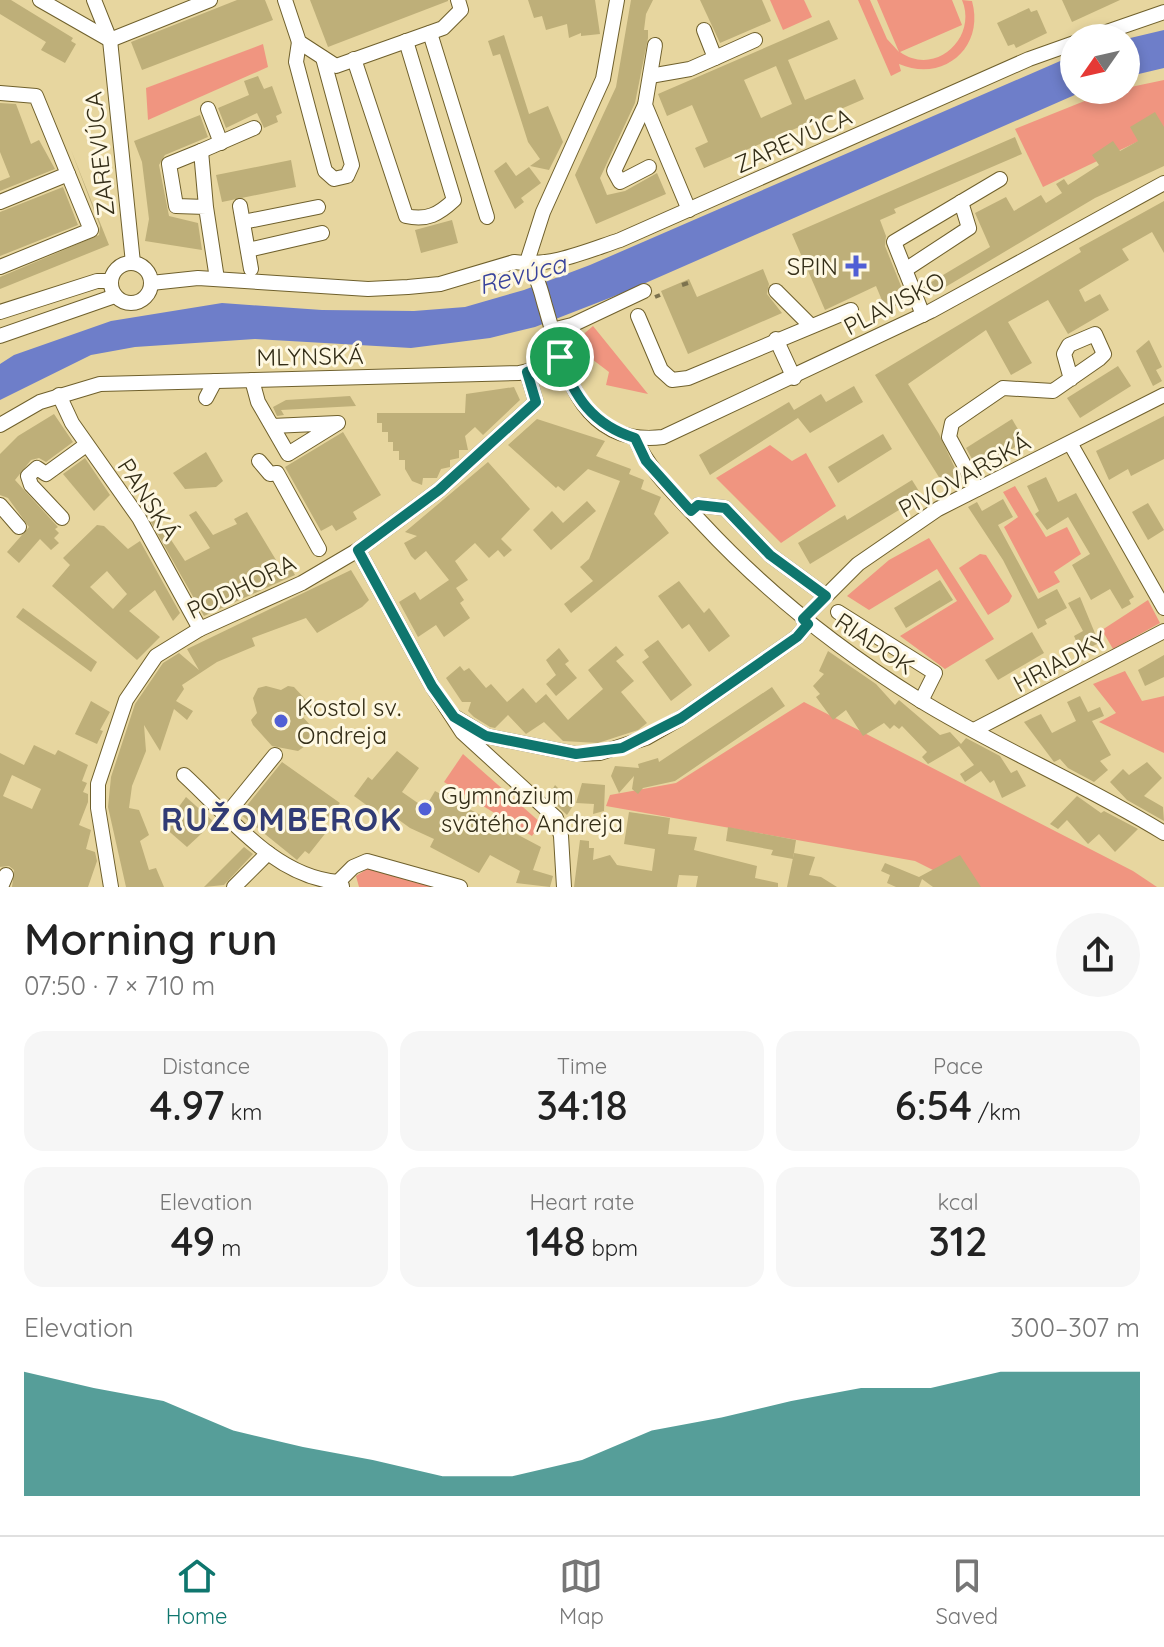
<!DOCTYPE html>
<html lang="en">
<head>
<meta charset="utf-8">
<style>
  body { margin:0; font-family:Quicksand,sans-serif; background:#f6f6f6; color:#222; height:100vh; display:flex; flex-direction:column; font-size:30px; white-space:nowrap }
  * { box-sizing:border-box; margin:0 }
  p { font-size:26px; color:#767676 }
  .icon { flex:none; width:44px; height:44px; fill:none; stroke:currentColor; stroke-width:2; stroke-linecap:round; stroke-linejoin:round }
  .map { position:relative; height:887px; overflow:hidden }
  .panel { display:flex; flex-direction:column; background:#fff; flex:1 }
  .panel>* { flex:none }
  .needle { width:52px; rotate:236deg }
  .tools { position:absolute; left:1060px; top:24px; display:grid; gap:16px }
  .tools a { display:grid; place-items:center; width:80px; height:80px; border-radius:50%; background:#fff; box-shadow:0 4px 12px #0003; font-size:40px }
  .pin { position:absolute; display:grid; place-items:center; width:68px; height:68px; color:#fff; margin:-34px; border:4px solid #fff; border-radius:50%; box-shadow:0 2px 8px #0007 }
  .round { display:grid; place-items:center; flex:none; width:84px; height:84px; border-radius:42px; background:#f6f6f6 }
  .head { display:flex; align-items:center; justify-content:space-between; height:136px; padding:0 24px }
  h1 { font-size:44px; font-weight:600; line-height:60px }
  .figures { display:grid; grid-template-columns:repeat(3,1fr); gap:12px; height:136px; padding:8px 24px }
  .figures div { display:grid; align-content:center; border-radius:20px; background:#f6f6f6; text-align:center }
  .figures b { font-size:40px; font-weight:600 }
  .figures small { font-size:22px; font-weight:400 }
  .figures p { font-size:22px }
  .chart { height:224px; padding:16px 24px }
  .chart p { display:flex; justify-content:space-between }
  .chart svg { width:100%; height:144px; margin-top:8px; fill:#0f766e; opacity:.7 }
  .dock { display:flex; justify-content:space-around; align-items:center; height:112px; border-top:2px solid #e0e0e0; background:#fff; font-size:22px; color:#767676 }
  .dock a { display:grid; justify-items:center; gap:4px }
  .dock .selected { color:#0f766e }
  .map>svg:first-child { display:block }
  .green { fill:#f09580 }
  .water { fill:#6e7ec9 }
  .building { fill:#beaf79; fill-rule:evenodd }
  .lines { fill:none; stroke-linecap:round; stroke-linejoin:round }
  .minor-casing { stroke:#6f602c; stroke-width:16 }
  .minor { stroke:#fff; stroke-width:14 }
  .rail { stroke:#7c724e; stroke-width:4; stroke-dasharray:12 6; stroke-linecap:butt }
  .route-casing { stroke:#fff; stroke-width:16 }
  .route { stroke:#0f766e; stroke-width:10 }
  .poi-dot { fill:#515fd5; stroke:#fef8e2; stroke-width:3 }
  .labels { text-anchor:middle; dominant-baseline:central; stroke-width:6; stroke-linejoin:round; paint-order:stroke }
  .street-label { font-size:24px; fill:#332d17; stroke:#fef8e2 }
  .poi-label { font-size:24px; fill:#332d17; stroke:#fef8e2; text-anchor:start }
  .water-label { font-size:26px; font-style:italic; fill:#39439d; stroke:#fef8e2 }
  .district-label { font-size:32px; font-weight:bold; letter-spacing:2px; fill:#313b75; stroke:#fef8e2 }
</style>
</head>
<body>
<div class="map">
<svg width="1164" height="887" viewBox="0 0 1164 887">
  <rect width="100%" height="100%" fill="#e7d69f"/>
  <g class="green">
    <polygon points="770,0 804,0 812,17 783,30"/>
    <path d="M858 0H870L887 39 899 52 877 0H952L962 25 900 52C935 77 978 38 962 0L972 1C985 48 943 83 899 64L901 71 891 76Z"/>
    <polygon points="263,44 268,67 148,120 146,88"/>
    <polygon points="1164,80 1164,129 1043,187 1015,129 1107,92"/>
    <polygon points="593,326 648,394 606,385 609,372 572,344"/>
    <polygon points="770,445 792,461 806,453 836,506 781,543 716,478"/>
    <polygon points="1015,486 1046,537 1067,527 1081,554 1054,572 1060,582 1039,593 1004,527 1018,517 1003,492"/>
    <polygon points="929,538 994,639 945,669 900,636 957,601 937,569 869,610 847,596 889,560"/>
    <polygon points="980,554 986,555 1012,596 1009,602 988,615 959,568"/>
    <polygon points="1148,600 1160,623 1113,649 1102,630"/>
    <polygon points="1125,671 1142,701 1164,696 1164,753 1099,722 1116,713 1093,684"/>
    <polygon points="804,702 1133,871 1157,887 967,887 915,861 606,806 610,795 676,783"/>
    <polygon points="463,754 541,823 532,836 444,782"/>
    <polygon points="370,867 437,887 359,887 356,876"/>
  </g>
  <g class="water">
    <polygon points="1164,30 1164,68 1126,77 1126,39"/>
    <polygon points="1074,55 1074,90 1086,90 625,292 535,327 490,338 411,348 255,339 135,347 91,355 0,400 0,364 14,355 111,321 222,303 322,310 414,311 465,307 524,290 590,265"/>
  </g>
  <g class="building">
    <polygon points="0,0 11,0 73,38 71,41 76,44 65,63 41,50 46,42 0,14"/>
    <polygon points="237,0 265,0 273,20 142,70 131,42"/>
    <polygon points="310,0 448,0 448,1 328,47"/>
    <polygon points="528,0 595,0 600,34 581,36 581,33 569,38 567,24 546,30 542,16 534,18"/>
    <polygon points="631,0 653,0 646,14 644,30 648,30 648,38 635,103 600,178 607,195 625,191 657,173 666,194 596,224 575,175 616,87"/>
    <polygon points="700,0 762,0 771,21 720,43"/>
    <polygon points="1062,0 1120,0 1072,22"/>
    <polygon points="1029,8 1031,12 1037,10 1047,33 1016,48 1014,44 1008,46 997,23"/>
    <path d="M829 20 838 39 788 60 805 100 855 79 864 99 704 168 695 148 708 142 692 105 667 116 658 94ZM776 66 792 104 761 118 744 80Z"/>
    <polygon points="504,35 529,114 548,106 563,142 549,170 530,166 540,159 528,142 500,54 493,56 488,41"/>
    <polygon points="258,76 264,89 272,86 282,113 276,116 278,122 264,128 257,113 226,128 218,108 249,95 244,81"/>
    <polygon points="0,103 16,104 31,144 39,140 55,169 0,191 0,181 10,177 0,152"/>
    <polygon points="1155,112 1164,127 1164,166 1095,198 927,298 923,287 990,247 975,213 1006,197 1014,211 1041,195 1046,203 1062,193 1056,184 1064,179 1068,185 1099,165 1092,155 1113,141 1120,151 1138,141 1130,127"/>
    <polygon points="200,115 208,137 165,155 159,165 169,216 198,223 202,250 145,241 149,219 142,162 134,141"/>
    <polygon points="1015,137 1022,154 894,209 896,213 880,220 886,236 885,246 907,301 886,310 876,286 825,310 792,234"/>
    <polygon points="71,150 109,245 0,289 0,277 99,235 100,226"/>
    <polygon points="291,160 296,187 222,202 216,175"/>
    <polygon points="506,162 516,176 529,167 541,183 521,198 524,202 515,209 494,171"/>
    <polygon points="63,187 78,225 0,256 0,212"/>
    <polygon points="1164,201 1164,253 1152,232 1122,249 1129,260 1079,290 1085,302 1100,294 1109,310 1068,334 1048,300 1008,322 1032,363 1011,375 986,330 908,384 939,434 961,481 947,490 875,375 1081,252 1079,248"/>
    <polygon points="452,220 458,243 421,253 415,230"/>
    <polygon points="763,269 769,284 767,294 782,313 688,354 661,291 689,279 697,297"/>
    <polygon points="1149,340 1162,367 1156,370 1162,381 1153,386 1136,351"/>
    <polygon points="1118,366 1131,386 1080,418 1067,398"/>
    <polygon points="854,386 863,402 810,433 798,418 710,475 699,455 789,402 794,410 821,394 826,402"/>
    <polygon points="514,387 520,400 483,435 475,427 465,436 468,450 459,450 459,458 450,460 450,467 441,469 437,478 423,478 422,485 412,481 405,469 405,460 399,460 399,451 393,451 393,442 388,442 388,432 382,432 382,423 377,423 377,413 465,413 466,394"/>
    <polygon points="350,396 356,406 281,410 284,415 277,416 273,407 286,400"/>
    <polygon points="54,414 73,442 46,462 39,458 31,460 15,480 58,527 55,529 59,533 54,538 59,543 51,550 40,539 19,563 7,552 29,527 8,498 0,495 0,454 18,436"/>
    <polygon points="1164,416 1164,459 1131,476 1128,469 1109,480 1096,451"/>
    <polygon points="537,419 605,441 596,456 631,469 629,474 644,480 641,489 661,497 654,514 669,533 571,613 564,604 593,581 580,567 589,559 620,481 588,469 564,491 558,486 556,488 508,445"/>
    <polygon points="1012,419 1025,441 978,470 966,448"/>
    <polygon points="343,432 381,495 353,512 357,519 336,531 332,525 321,531 285,467"/>
    <polygon points="883,434 892,449 838,483 828,467"/>
    <polygon points="206,452 223,481 216,487 185,489 173,473"/>
    <polygon points="85,458 110,495 94,511 63,474"/>
    <polygon points="488,462 530,509 501,539 512,550 504,557 498,550 489,558 475,543 455,561 468,580 456,588 464,600 460,603 470,618 444,637 436,625 418,637 399,602 415,592 420,600 449,580 426,551 415,560 411,556 404,543 417,536 405,532"/>
    <polygon points="1046,477 1058,502 1076,493 1134,597 1129,600 1131,604 1122,609 1110,589 1091,600 1072,565 1090,554 1068,517 1047,530 1035,514 1039,511 1027,486"/>
    <polygon points="912,480 922,496 810,564 798,543 845,515 847,520"/>
    <polygon points="149,496 154,505 150,508 185,561 210,548 189,515 196,511 213,535 237,524 234,519 247,512 279,565 287,561 295,575 204,616 139,501"/>
    <polygon points="1003,499 1013,517 998,525 1038,599 1057,589 1067,608 1045,620 1047,624 1038,629 1003,560 968,507 977,502 982,511"/>
    <polygon points="587,501 596,511 551,550 533,530 552,511 563,523"/>
    <polygon points="1148,503 1164,530 1148,540 1132,512"/>
    <path d="M97 525 104 526 128 549 140 541 180 613 173 621 155 590 129 611 160 637 137 660 52 586 70 565 63 558ZM107 571 127 594 113 609 90 587Z"/>
    <polygon points="351,570 369,600 362,607 317,633 306,618 252,638 255,646 217,662 182,685 184,689 176,701 193,711 187,720 174,709 160,751 144,725 146,751 132,786 129,808 139,810 149,835 140,841 149,870 156,868 164,887 126,887 108,807 111,777 135,704 163,663 179,653 199,670 187,649"/>
    <polygon points="940,580 953,600 906,628 894,608"/>
    <polygon points="679,581 704,613 709,608 730,636 709,652 689,624 682,629 658,596"/>
    <polygon points="1080,597 1099,643 1081,652 1074,636 1083,631 1068,603"/>
    <polygon points="23,608 97,662 91,672 16,617"/>
    <polygon points="1032,632 1044,653 998,680 985,660"/>
    <polygon points="658,640 692,685 671,701 642,662 649,657 644,650"/>
    <polygon points="616,646 624,655 616,661 634,681 621,692 647,723 638,730 598,743 563,741 544,722 526,734 508,715 495,728 490,727 474,717 468,711 471,702 462,702 446,678 460,666 464,671 469,668 486,688 491,684 507,702 523,688 536,703 546,694 568,720 603,689 588,670"/>
    <polygon points="559,648 569,661 565,664 577,678 556,696 546,684 556,675 546,660"/>
    <polygon points="828,651 876,684 895,705 899,700 940,735 950,732 961,744 966,738 1000,756 1011,773 1017,770 1026,786 1002,798 994,780 990,783 981,771 965,782 960,774 974,765 959,746 928,764 922,757 927,752 902,726 899,729 894,725 890,729 884,723 863,736 846,710 833,720 816,697 820,694 813,686 824,674 819,671"/>
    <polygon points="1164,655 1164,677 1145,686 1138,670"/>
    <polygon points="266,686 281,690 288,686 294,687 320,715 301,715 312,727 311,742 298,751 272,746 253,725 251,720 257,713 253,698 258,688"/>
    <polygon points="772,687 785,706 675,781 643,788 638,794 632,789 634,776 619,793 611,776 615,766 639,768 638,764 658,758 659,762"/>
    <polygon points="1080,696 1088,712 1100,707 1104,716 1092,721 1111,755 1100,761 1108,770 1094,782 1068,768 1060,759 1054,762 1024,722 1041,714 1052,733 1076,721 1067,702"/>
    <polygon points="91,701 110,712 100,730 103,731 97,744 75,734"/>
    <path d="M34 745 55 755 58 750 88 765 82 781 87 783 83 792 88 794V802L79 825 91 830 86 849 95 852 97 861 88 887H12L14 870 9 866 0 867V753L24 765ZM12 775 41 789 32 809 3 796Z"/>
    <polygon points="397,751 419,768 402,792 425,808 435,791 541,847 533,870 553,876 550,887 516,883 520,871 490,855 479,873 430,847 434,839 410,828 381,807 376,812 354,796 368,777 372,780"/>
    <polygon points="282,762 340,803 322,824 328,830 309,854 305,851 297,860 240,814"/>
    <polygon points="1147,762 1162,778 1144,796 1163,807 1164,821 1127,800 1110,782 1123,769 1129,775"/>
    <polygon points="582,783 605,785 604,811 593,814 594,804 576,803"/>
    <polygon points="555,785 574,804 567,815 548,797"/>
    <polygon points="1077,796 1101,813 1104,811 1138,829 1115,852 1099,834 1088,844 1067,820 1058,829 1050,824"/>
    <polygon points="186,797 214,822 187,847 164,827"/>
    <polygon points="629,812 670,818 668,834 697,837 694,850 757,866 755,878 778,883 778,887 696,887 698,876 679,875 677,887 574,887 580,840 589,841 589,848 594,848 593,860 610,855 617,865 652,871 655,849 624,844"/>
    <polygon points="728,827 796,840 793,859 771,855 773,850 726,841"/>
    <polygon points="244,847 253,854 224,885 204,887"/>
    <polygon points="794,853 815,857 809,875 821,877 837,887 787,887"/>
    <polygon points="960,855 981,887 933,887 922,879 919,887 896,887 887,883 890,875 881,871 885,863 919,877"/>
  </g>
  <g class="lines">
    <defs>
      <g id="minor">
        <polyline points="40,0 110,40"/>
        <polyline points="94,0 110,40 133,263"/>
        <polyline points="285,0 299,42 336,66 443,28 461,10 458,0"/>
        <polyline points="430,33 487,217"/>
        <polyline points="1089,38 1164,12"/>
        <polyline points="110,40 210,0"/>
        <polyline points="299,42 296,62 325,171 334,179 347,176 352,165 323,58"/>
        <polyline points="655,45 645,105 689,210"/>
        <polyline points="715,58 755,40"/>
        <path d="M354 59 406 216C427 221 439 214 454 200L406 41"/>
        <polyline points="650,76 690,69 715,58 704,30"/>
        <polyline points="0,93 36,96 91,230 0,267"/>
        <polyline points="645,105 614,171 620,182 649,167"/>
        <polyline points="208,109 221,143"/>
        <polyline points="201,151 254,128"/>
        <polyline points="0,202 68,174"/>
        <polyline points="240,206 251,269"/>
        <polyline points="206,207 201,151 169,164 176,206 206,207 217,279"/>
        <polyline points="243,222 318,207"/>
        <polyline points="248,250 322,233"/>
        <circle cx="131" cy="283" r="20"/>
        <path d="M526 265C539 276 541 293 546 309 564 371 581 447 663 437L931 311 1164 183"/>
        <polyline points="526,265 543,212 603,79 617,0"/>
        <polyline points="905,270 969,228 961,202"/>
        <path d="M151 283 198 278 368 289 408 287 440 284 514 262C552 267 584 252 620 240L1029 59 1074 43"/>
        <polyline points="776,291 809,324"/>
        <polyline points="0,312 97,281 110,281"/>
        <polyline points="923,315 894,242 1000,179"/>
        <polyline points="638,316 661,370 672,380 688,378 851,310"/>
        <polyline points="552,330 572,325 644,291"/>
        <polyline points="0,336 115,296"/>
        <polyline points="776,339 794,378"/>
        <polyline points="252,380 258,402 288,454 338,423 272,426"/>
        <polyline points="59,395 72,423 139,518 200,629"/>
        <polyline points="206,398 215,381"/>
        <polyline points="0,425 40,402 100,384 519,373 541,368 560,357"/>
        <path d="M635 438C649 471 678 497 702 523 767 593 838 649 918 699 997 748 1085 784 1164 833"/>
        <polyline points="1070,443 1164,608"/>
        <polyline points="259,461 270,474 277,473 319,549"/>
        <polyline points="977,489 949,437 952,423 1003,388 1053,391 1099,359 1104,354 1095,334 1069,345 1064,354 1071,379"/>
        <polyline points="0,505 19,527"/>
        <polyline points="691,511 698,505 725,508 770,555 826,596"/>
        <polyline points="62,518 31,485 28,476 37,468 46,474 86,445"/>
        <polyline points="358,550 432,686 462,732 556,818 561,836 564,887"/>
        <polyline points="838,612 935,673 921,701"/>
        <polyline points="803,619 858,564 938,509 1164,395"/>
        <polyline points="455,717 486,736 576,754 600,753 646,738 681,718 797,637 808,624"/>
        <polyline points="976,729 1164,631"/>
        <path d="M184 775C228 815 274 877 338 882"/>
        <polyline points="227,814 275,755"/>
        <polyline points="342,886 338,882 353,867 367,861 460,887"/>
        <polyline points="1,887 6,875"/>
        <polyline points="111,887 98,808 98,784 126,700 156,656 200,629 302,583 358,550 439,490 536,402 527,372"/>
        <polyline points="234,887 268,853"/>
      </g>
    </defs>
    <use href="#minor" class="minor-casing"/>
    <use href="#minor" class="minor"/>
    <g class="rail">
      <polyline points="682,285 688,283"/>
      <polyline points="655,297 660,295"/>
    </g>
  </g>
  <g class="lines">
    <defs>
      <path id="route" d="M560 357C574 397 593 425 635 438L646 461 691 511 698 505 725 508 770 555 826 596 803 619 808 624 797 637 681 718 622 748 576 754 486 736 454 717 432 686 358 550 439 490 536 402 527 372Z"/>
    </defs>
    <use href="#route" class="route-casing"/>
    <use href="#route" class="route"/>
  </g>
  <g class="poi-dot">
    <path d="M852 254h8v8h8v8h-8v8h-8v-8h-8v-8h8z"/>
    <circle cx="281" cy="721" r="8"/>
    <circle cx="425" cy="809" r="8"/>
  </g>
  <g class="labels">
    <g class="street-label">
      <text transform="translate(793 140) rotate(-24)">ZAREVÚCA</text>
      <text transform="translate(99 154) rotate(-96)">ZAREVÚCA</text>
      <text transform="translate(894 303) rotate(-27)">PLAVISKO</text>
      <text transform="translate(310 356) rotate(-1)">MLYNSKÁ</text>
      <text transform="translate(964 475) rotate(-29)">PIVOVARSKÁ</text>
      <text transform="translate(149 499) rotate(57)">PANSKÁ</text>
      <text transform="translate(241 586) rotate(-26)">PODHORA</text>
      <text transform="translate(875 643) rotate(34)">RIADOK</text>
      <text transform="translate(1060 661) rotate(-28)">HRIADKY</text>
    </g>
    <g class="poi-label">
      <text x="838" y="266" text-anchor="end">SPIN</text>
      <text x="297" y="707">Kostol sv.<tspan x="297" dy="28">Ondreja</tspan></text>
      <text x="441" y="795">Gymnázium<tspan x="441" dy="28">svätého Andreja</tspan></text>
    </g>
    <g class="water-label">
      <text transform="translate(522 274) rotate(-15)">Revúca</text>
    </g>
    <g class="district-label">
      <text x="282" y="819">RUŽOMBEROK</text>
    </g>
  </g>
</svg>
<div class="tools">
<a><svg class="needle" viewBox="-14 -14 28 28"><path d="M0-13l5 13h-10z" fill="#e53935"/><path d="M0 13l5-13h-10z" fill="#767676"/></svg></a>
</div>
<div class="pin" style="left:560px;top:357px;background:#1e9e55"><svg class="icon" aria-label="arrive" viewBox="0 0 24 24"><path d="M6 21V4h12l-3 4 3 4H6"/></svg></div>
</div>
<section class="panel">
<div class="head"><div><h1>Morning run</h1><p>07:50 · 7 × 710 m</p></div><a class="round"><svg class="icon" aria-label="share" viewBox="0 0 24 24"><path d="M12 15V3M7 8l5-5 5 5M5 13v7h14v-7"/></svg></a></div>
<div class="figures">
<div><p>Distance</p><b>4.97<small> km</small></b></div>
<div><p>Time</p><b>34:18</b></div>
<div><p>Pace</p><b>6:54<small> /km</small></b></div>
</div>
<div class="figures">
<div><p>Elevation</p><b>49<small> m</small></b></div>
<div><p>Heart rate</p><b>148<small> bpm</small></b></div>
<div><p>kcal</p><b>312</b></div>
</div>
<div class="chart"><p><span>Elevation</span>300–307 m</p>
<svg viewBox="0 0 160 44" preserveAspectRatio="none"><path d="M0 44V6L10 11L20 15L30 24L40 29L50 33L60 38L70 38L80 33L90 24L100 20L110 15L120 11L130 11L140 6L150 6L160 6V44z"/></svg>
</div>
</section>
<nav class="dock">
<a class="selected"><svg class="icon" aria-label="home" viewBox="0 0 24 24"><path d="M3 11l9-7 9 7M6 9v11h12V9"/></svg>Home</a>
<a><svg class="icon" aria-label="map" viewBox="0 0 24 24"><path d="M3 6l6-2 6 2 6-2v14l-6 2-6-2-6 2zM9 4v14M15 6v14"/></svg>Map</a>
<a><svg class="icon" aria-label="saved" viewBox="0 0 24 24"><path d="M7 4h10v16l-5-4-5 4z"/></svg>Saved</a>
</nav>
</body>
</html>
